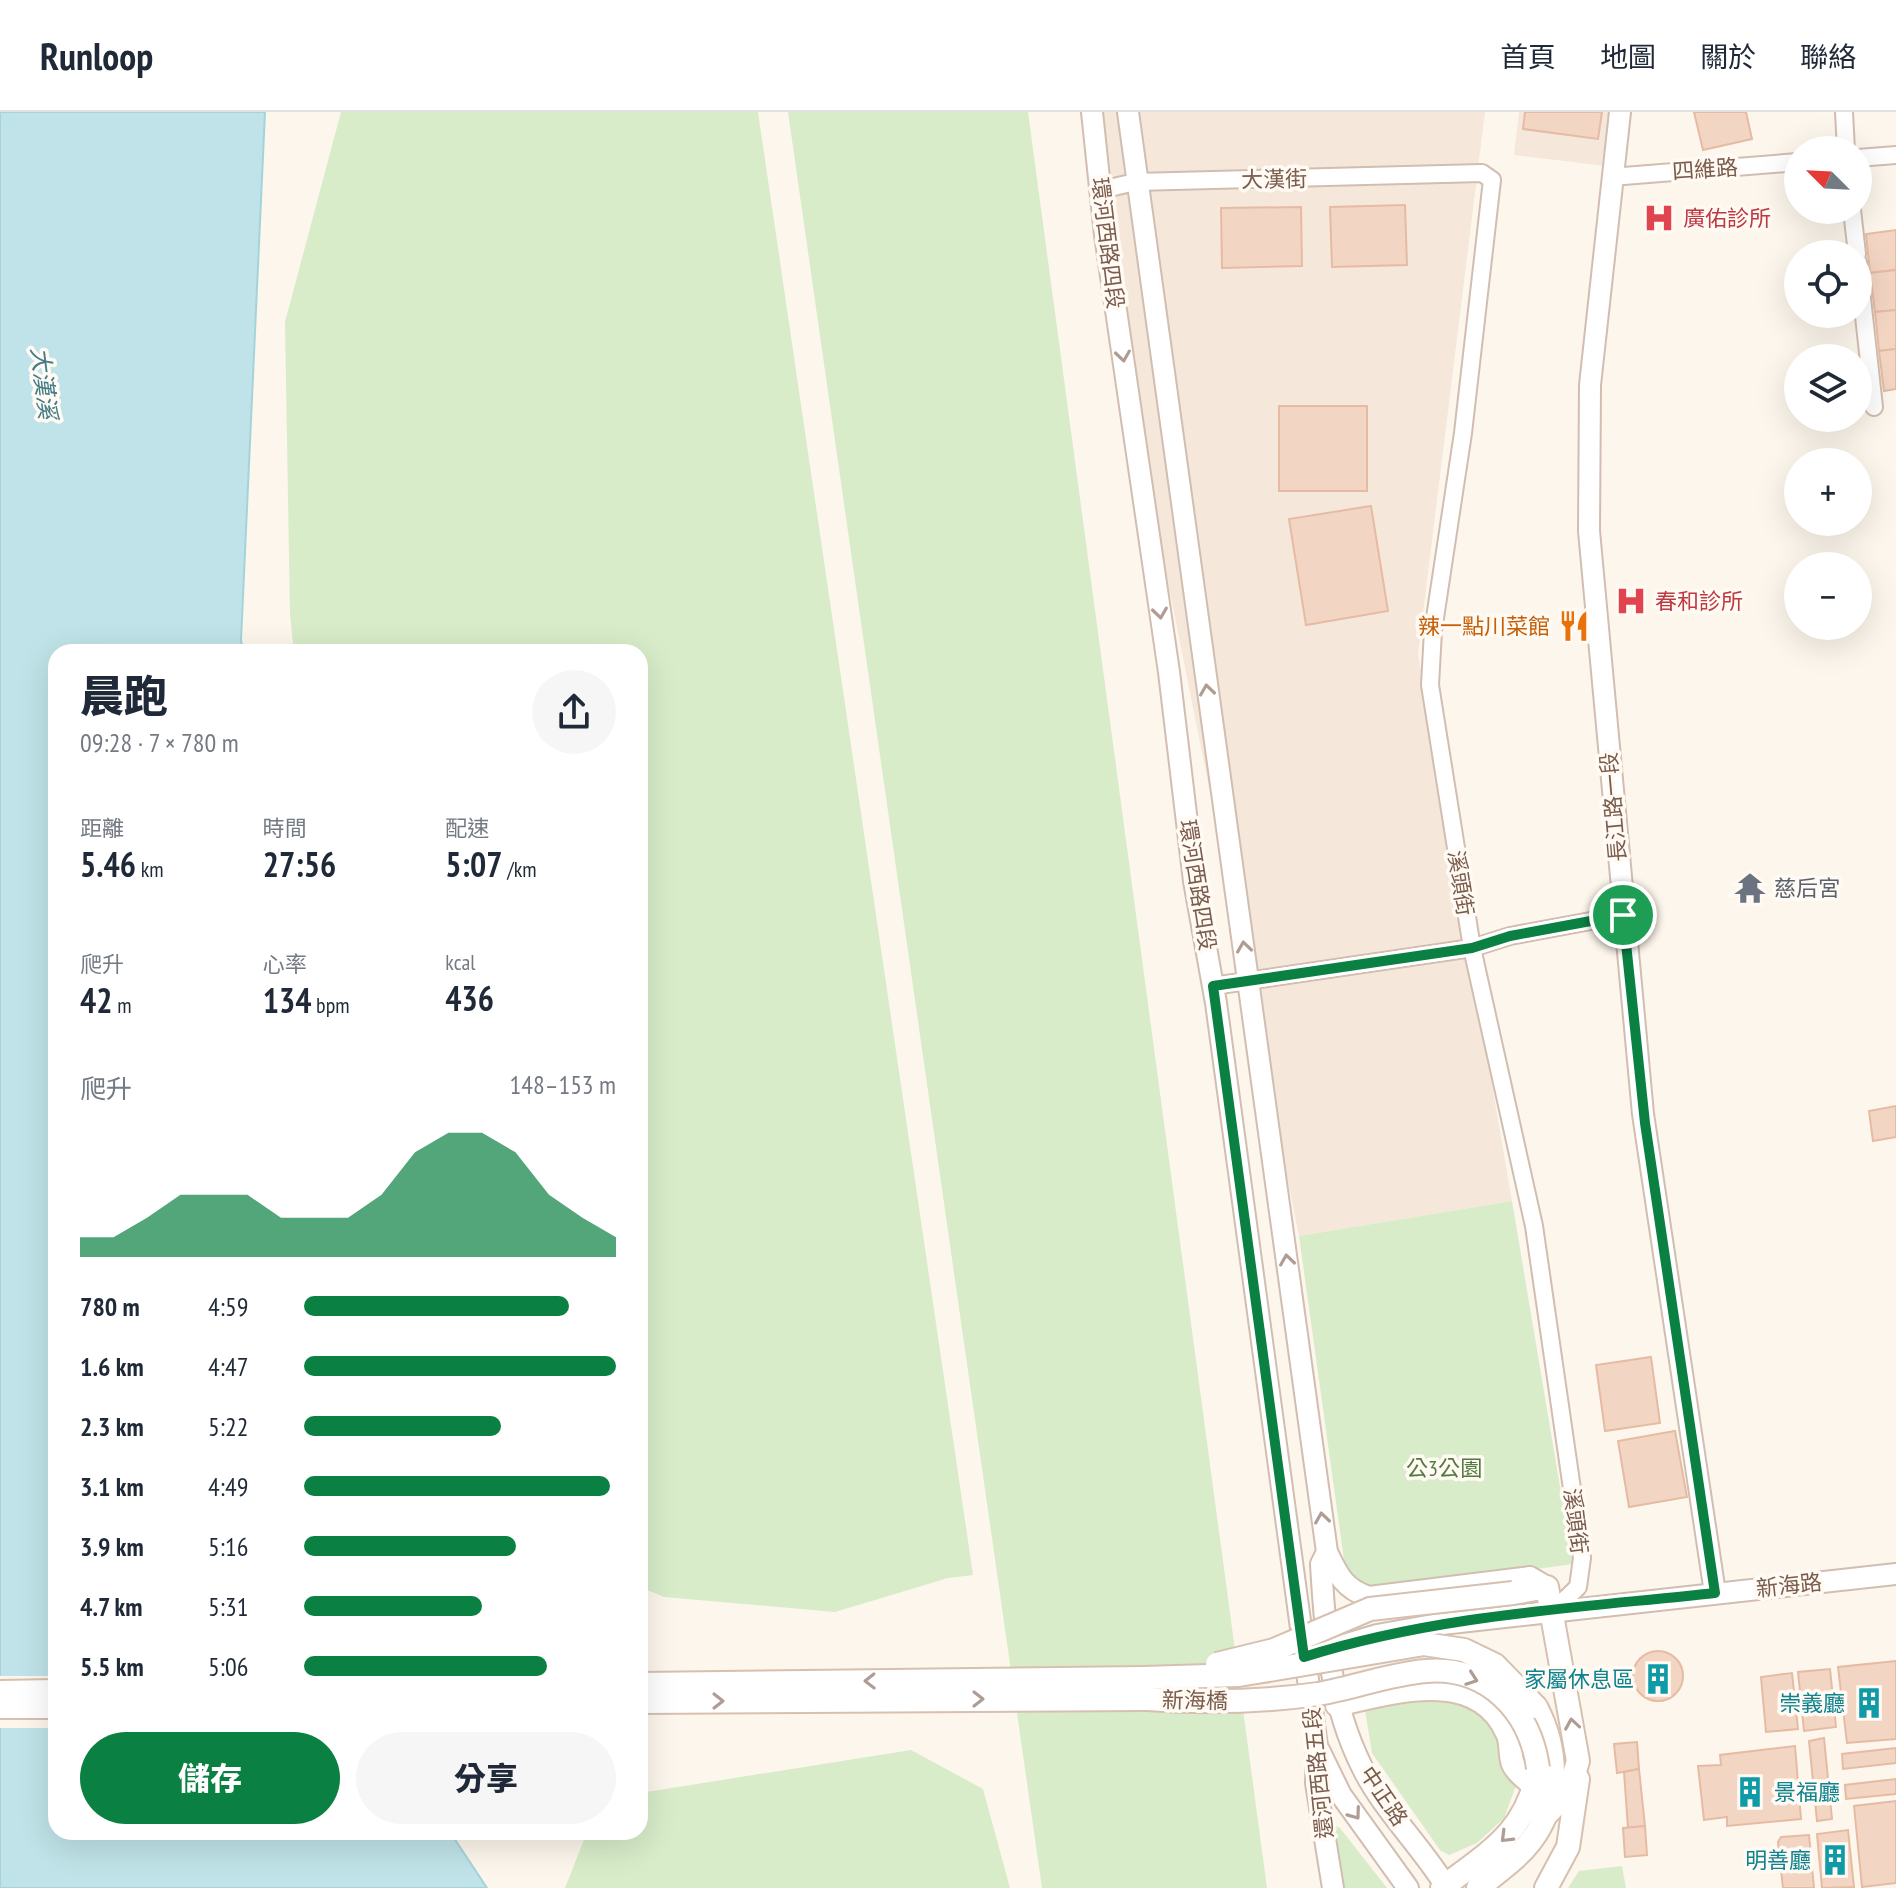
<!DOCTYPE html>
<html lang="zh-TW">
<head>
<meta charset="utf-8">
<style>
  body { margin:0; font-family:"PT Sans Narrow","Noto Sans TC",sans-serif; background:#f6f6f7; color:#1f2937; height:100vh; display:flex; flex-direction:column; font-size:30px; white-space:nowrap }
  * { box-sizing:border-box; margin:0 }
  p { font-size:26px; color:#747a83 }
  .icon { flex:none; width:44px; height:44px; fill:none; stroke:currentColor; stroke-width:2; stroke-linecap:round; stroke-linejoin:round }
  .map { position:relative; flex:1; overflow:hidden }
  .details { position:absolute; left:48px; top:532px; width:600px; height:1196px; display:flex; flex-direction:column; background:#fff; border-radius:24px; box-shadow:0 8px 32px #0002 }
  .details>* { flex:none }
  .needle { width:52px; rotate:294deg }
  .controls { position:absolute; left:1784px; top:24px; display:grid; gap:16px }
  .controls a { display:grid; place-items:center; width:88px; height:88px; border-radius:50%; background:#fff; box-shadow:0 8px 32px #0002; font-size:40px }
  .pin { position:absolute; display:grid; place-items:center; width:68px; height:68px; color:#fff; margin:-34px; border:4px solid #fff; border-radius:50%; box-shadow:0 2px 8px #0007 }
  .round { display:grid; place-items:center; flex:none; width:84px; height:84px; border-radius:42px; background:#f6f6f7 }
  .overview { display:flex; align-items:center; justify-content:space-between; height:136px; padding:0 32px }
  h1 { font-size:44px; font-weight:800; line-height:60px }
  .stats { display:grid; grid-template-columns:repeat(3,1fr); gap:12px; height:136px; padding:8px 32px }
  .stats div { display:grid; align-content:center }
  .stats b { font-size:34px; font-weight:800 }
  .stats small { font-size:22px; font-weight:400 }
  .stats p { font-size:22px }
  .chart { height:224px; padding:16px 32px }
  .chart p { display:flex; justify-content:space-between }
  .chart svg { width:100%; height:144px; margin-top:8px; fill:#0b8043; opacity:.7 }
  .button { display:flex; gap:16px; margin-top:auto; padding:16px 32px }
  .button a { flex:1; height:92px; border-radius:48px; background:#0b8043; color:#fff; font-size:32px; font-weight:800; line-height:92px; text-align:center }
  .button a+a { background:#f6f6f7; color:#1f2937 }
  ul { padding:0 32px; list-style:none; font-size:26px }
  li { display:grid; grid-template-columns:128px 96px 1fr; align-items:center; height:60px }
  li i { height:20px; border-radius:10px; background:#0b8043 }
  header { display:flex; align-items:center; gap:48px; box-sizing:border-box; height:112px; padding:0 40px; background:#fff; border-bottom:2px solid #e0e1e3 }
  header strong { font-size:38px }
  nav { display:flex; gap:44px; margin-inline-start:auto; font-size:28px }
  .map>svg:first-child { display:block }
  .residential { fill:#f5e8da }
  .green { fill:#d8ecc9 }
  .water { fill:#bfe3e8; stroke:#a5d3da; stroke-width:2 }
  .pier { fill:#fdf6ec }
  .building { fill:#f3d5c3; stroke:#e6bba3; stroke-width:2 }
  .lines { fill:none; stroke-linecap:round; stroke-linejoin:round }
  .minor-casing { stroke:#d1beb0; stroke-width:20 }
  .tertiary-casing { stroke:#d1beb0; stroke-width:24 }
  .secondary-casing { stroke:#d6c0b0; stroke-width:26 }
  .minor { stroke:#fff; stroke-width:16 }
  .tertiary { stroke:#fff; stroke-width:20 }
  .secondary { stroke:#fff; stroke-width:22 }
  .secondary-bridge-casing { stroke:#d6c0b0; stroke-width:26; stroke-linecap:butt }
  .secondary-bridge { stroke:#fff; stroke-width:22 }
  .oneway { stroke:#af9d94 }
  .route-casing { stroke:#fff; stroke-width:16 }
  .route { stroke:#0b8043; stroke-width:10 }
  .labels { text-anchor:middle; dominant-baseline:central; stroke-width:7; stroke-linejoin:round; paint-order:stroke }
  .street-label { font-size:22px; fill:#7a5c4d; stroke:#fffaf3 }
  .health-label { font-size:22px; fill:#be3a42; stroke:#fffaf3; text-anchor:start }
  .food-label { font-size:22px; fill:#c56008; stroke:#fffaf3; text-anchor:end }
  .worship-label { font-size:22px; fill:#5b616d; stroke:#fffaf3; text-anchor:start }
  .park-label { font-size:22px; fill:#537a41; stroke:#fffaf3 }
  .culture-label { font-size:22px; fill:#0d838f; stroke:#fffaf3; text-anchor:end }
  .water-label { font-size:24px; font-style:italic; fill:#437c86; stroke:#fffaf3 }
</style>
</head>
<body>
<header>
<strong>Runloop</strong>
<nav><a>首頁</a><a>地圖</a><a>關於</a><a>聯絡</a></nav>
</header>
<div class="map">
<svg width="1896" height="1776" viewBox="0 0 1896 1776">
  <rect width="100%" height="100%" fill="#fdf6ec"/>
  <g class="residential">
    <polygon points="1102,0 1485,0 1418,542 1512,1089 1299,1124 1145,356"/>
    <polygon points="1519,0 1613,0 1606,54 1514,43"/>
  </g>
  <g class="green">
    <polygon points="341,0 758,0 973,1463 948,1466 835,1500 664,1485 640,1475 640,540 294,540 290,503 285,210"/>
    <polygon points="788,0 1028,0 1267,1776 1042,1776"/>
    <polygon points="1512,1089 1573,1452 1375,1479 1357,1471 1344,1448 1299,1124"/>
    <polygon points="1453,1586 1477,1595 1502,1616 1517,1671 1504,1706 1477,1731 1449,1743 1440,1738 1372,1641 1365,1598 1386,1588"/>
    <polygon points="911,1638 983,1677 1010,1776 565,1776 587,1720 640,1720 640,1681"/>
    <polygon points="1335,1713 1340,1716 1387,1776 1344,1776"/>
    <polygon points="1622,1754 1626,1776 1568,1776 1579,1759"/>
  </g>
  <polygon class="water" points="0,0 265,0 241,528 243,540 56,540 56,1720 450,1720 487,1776 0,1776"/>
  <rect class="pier" x="0" y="1564" width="56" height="52"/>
  <g class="building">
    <polygon points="1525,0 1602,0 1598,27 1523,17"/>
    <polygon points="1694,0 1746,0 1752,27 1703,38"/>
    <polygon points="1405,93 1407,153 1332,155 1330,95"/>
    <polygon points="1301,95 1302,154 1222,156 1221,96"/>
    <polygon points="1896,118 1896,158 1870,161 1866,122"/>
    <polygon points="1896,158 1896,198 1875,200 1870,161"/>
    <polygon points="1896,198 1896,237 1879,239 1875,200"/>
    <polygon points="1896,237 1896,277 1884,279 1879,239"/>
    <rect x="1279" y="294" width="88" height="85"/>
    <polygon points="1371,394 1388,499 1306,513 1289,407"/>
    <polygon points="1896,994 1896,1025 1873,1029 1869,999"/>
    <polygon points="1651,1245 1660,1311 1605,1319 1596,1253"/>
    <polygon points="1675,1319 1687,1385 1629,1395 1618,1329"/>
    <circle cx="1658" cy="1564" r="25"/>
    <polygon points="1896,1549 1896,1627 1847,1631 1838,1555"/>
    <polygon points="1830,1557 1836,1615 1804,1619 1798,1560"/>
    <polygon points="1792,1561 1798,1617 1766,1620 1761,1565"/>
    <polygon points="1824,1626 1832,1707 1817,1709 1809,1629"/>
    <polygon points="1637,1630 1639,1657 1617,1661 1614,1632"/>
    <polygon points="1795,1634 1801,1707 1727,1714 1727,1705 1704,1708 1698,1654 1721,1653 1720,1643"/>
    <polygon points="1896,1636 1896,1651 1843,1657 1842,1642"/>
    <polygon points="1639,1657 1645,1714 1628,1716 1624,1660"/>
    <polygon points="1896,1667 1896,1682 1846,1687 1845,1673"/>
    <polygon points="1896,1689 1896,1771 1862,1775 1854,1694"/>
    <polygon points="1645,1714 1647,1743 1625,1745 1623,1716"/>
    <polygon points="1848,1718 1854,1775 1822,1776 1817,1722"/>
    <polygon points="1809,1723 1814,1776 1783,1776 1778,1730 1781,1725"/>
  </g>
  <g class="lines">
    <defs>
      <g id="minor">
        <polyline points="1844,0 1846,38"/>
        <polyline points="1858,46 1896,43"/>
        <polyline points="1611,65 1798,50"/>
        <polyline points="1101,78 1135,70 1482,61 1492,68 1463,321 1433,519 1430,573 1472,836 1534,1114 1582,1446 1578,1475 1554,1498"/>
        <polyline points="1852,98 1857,142"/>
        <polyline points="1858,150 1874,295"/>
        <polyline points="1213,874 1472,836 1510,824 1623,803"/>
      </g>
      <g id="tertiary">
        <polyline points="1092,0 1105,123 1169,560 1194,769 1216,891 1317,1634 1316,1671 1333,1776"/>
        <path d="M1128 0 1327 1440 1321 1452C1325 1522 1330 1591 1362 1655 1383 1698 1422 1735 1447 1776"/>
        <polyline points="1620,0 1590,273 1589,419 1643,1002 1715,1481"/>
        <path d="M1327 1440C1338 1463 1344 1477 1369 1485L1530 1465 1547 1475"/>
        <polyline points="1314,1542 1377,1523 1433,1513 1896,1462"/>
        <polyline points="1319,1638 1341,1683 1408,1776"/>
      </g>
      <g id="secondary">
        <polyline points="1513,1481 1547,1475 1578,1649 1569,1679 1543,1706"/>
        <polyline points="640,1572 1144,1566"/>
        <polyline points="0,1580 56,1579"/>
        <polyline points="640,1590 1147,1587"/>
        <path d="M1337 1593C1390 1581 1478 1553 1507 1621 1512 1630 1509 1642 1513 1652 1516 1660 1528 1668 1534 1674"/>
        <polyline points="0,1595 56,1595"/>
        <path d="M1442 1776C1487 1741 1526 1721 1537 1661"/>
        <path d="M1478 1776C1495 1762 1516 1748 1530 1730 1561 1691 1558 1636 1536 1595"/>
        <polyline points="1546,1776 1568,1735 1578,1667"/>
      </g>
    </defs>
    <use href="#minor" class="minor-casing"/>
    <use href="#tertiary" class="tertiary-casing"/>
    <use href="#secondary" class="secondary-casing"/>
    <use href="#minor" class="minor"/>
    <use href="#tertiary" class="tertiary"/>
    <use href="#secondary" class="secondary"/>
    <defs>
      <g id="secondary-bridge">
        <polyline points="1217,1552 1274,1538 1370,1497 1513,1481"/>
        <polyline points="1144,1566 1239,1563 1424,1532 1464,1538 1495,1553 1536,1595"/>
        <path d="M1147 1587C1204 1591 1261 1590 1318 1582 1354 1576 1389 1562 1426 1559 1487 1554 1530 1598 1538 1656"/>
      </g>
    </defs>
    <use href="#secondary-bridge" class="secondary-bridge-casing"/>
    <use href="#secondary-bridge" class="secondary-bridge"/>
  </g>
  <defs><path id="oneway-chevron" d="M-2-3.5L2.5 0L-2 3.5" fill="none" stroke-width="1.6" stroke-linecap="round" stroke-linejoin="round" transform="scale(2)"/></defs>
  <g class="oneway">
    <use href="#oneway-chevron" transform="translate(1123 244) rotate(82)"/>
    <use href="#oneway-chevron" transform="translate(1160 501) rotate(82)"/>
    <use href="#oneway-chevron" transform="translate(1207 578) rotate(-98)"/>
    <use href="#oneway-chevron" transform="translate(1244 835) rotate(-98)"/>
    <use href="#oneway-chevron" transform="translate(1287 1148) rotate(-98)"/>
    <use href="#oneway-chevron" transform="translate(1322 1406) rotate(-98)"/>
    <use href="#oneway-chevron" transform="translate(1472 1567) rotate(20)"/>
    <use href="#oneway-chevron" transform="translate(870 1569) rotate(179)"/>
    <use href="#oneway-chevron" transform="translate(978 1587)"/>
    <use href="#oneway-chevron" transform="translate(718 1589)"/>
    <use href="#oneway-chevron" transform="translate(1572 1612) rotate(-99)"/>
    <use href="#oneway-chevron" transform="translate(1355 1702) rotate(54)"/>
    <use href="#oneway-chevron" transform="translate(1506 1725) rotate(135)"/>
  </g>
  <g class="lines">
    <defs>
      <path id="route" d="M1623 803 1645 1011 1715 1481C1577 1496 1436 1503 1304 1545L1213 874 1472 836 1510 824Z"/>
    </defs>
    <use href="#route" class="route-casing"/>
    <use href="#route" class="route"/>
  </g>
  <defs>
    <symbol id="hospital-bare" viewBox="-9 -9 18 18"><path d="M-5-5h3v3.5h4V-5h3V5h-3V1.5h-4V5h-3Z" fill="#e0444e" stroke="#fffaf3" stroke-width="2.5" paint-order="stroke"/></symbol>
    <symbol id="restaurant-bare" viewBox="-9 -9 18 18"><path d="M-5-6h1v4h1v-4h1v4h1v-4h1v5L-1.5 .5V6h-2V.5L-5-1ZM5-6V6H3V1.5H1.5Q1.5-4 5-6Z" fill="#e8710a" stroke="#fffaf3" stroke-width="2.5" paint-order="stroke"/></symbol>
    <symbol id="temple-bare" viewBox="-9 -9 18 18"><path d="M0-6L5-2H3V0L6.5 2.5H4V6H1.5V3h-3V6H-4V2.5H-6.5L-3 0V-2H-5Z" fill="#6b7280" stroke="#fffaf3" stroke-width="2.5" paint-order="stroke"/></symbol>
    <symbol id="building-bare" viewBox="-9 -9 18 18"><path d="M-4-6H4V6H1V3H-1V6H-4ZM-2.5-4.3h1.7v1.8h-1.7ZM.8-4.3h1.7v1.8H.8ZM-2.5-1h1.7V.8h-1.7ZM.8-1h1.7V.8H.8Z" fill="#0f9aa8" stroke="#fffaf3" stroke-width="2.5" paint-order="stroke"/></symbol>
  </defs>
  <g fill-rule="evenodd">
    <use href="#hospital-bare" x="1637" y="84" width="44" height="44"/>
    <use href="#hospital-bare" x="1609" y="467" width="44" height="44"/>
    <use href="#restaurant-bare" x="1552" y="492" width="44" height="44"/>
    <use href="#temple-bare" x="1728" y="754" width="44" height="44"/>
    <use href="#building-bare" x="1636" y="1545" width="44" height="44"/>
    <use href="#building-bare" x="1847" y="1569" width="44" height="44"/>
    <use href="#building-bare" x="1728" y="1658" width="44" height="44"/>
    <use href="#building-bare" x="1813" y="1726" width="44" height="44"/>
  </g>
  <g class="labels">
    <g class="street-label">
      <text transform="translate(1705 57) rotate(-4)">四維路</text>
      <text transform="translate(1274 67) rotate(-1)">大漢街</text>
      <text transform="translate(1108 131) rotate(83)">環河西路四段</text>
      <text transform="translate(1613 695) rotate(-95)">長江路一段</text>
      <text transform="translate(1461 771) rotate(81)">溪頭街</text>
      <text transform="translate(1198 773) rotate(81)">環河西路四段</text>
      <text transform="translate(1576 1409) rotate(83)">溪頭街</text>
      <text transform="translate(1789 1473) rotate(-6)">新海路</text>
      <text transform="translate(1195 1588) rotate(1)">新海橋</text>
      <text transform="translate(1318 1661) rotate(-96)">還河西路五段</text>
      <text transform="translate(1384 1684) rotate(56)">中正路</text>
    </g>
    <g class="health-label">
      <text x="1683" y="106">廣佑診所</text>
      <text x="1655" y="489">春和診所</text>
    </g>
    <g class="food-label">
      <text x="1550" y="514">辣一點川菜館</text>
    </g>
    <g class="worship-label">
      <text x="1774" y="776">慈后宮</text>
    </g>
    <g class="park-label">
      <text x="1444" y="1356">公3公園</text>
    </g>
    <g class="culture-label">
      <text x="1634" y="1567">家屬休息區</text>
      <text x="1845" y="1591">崇義廳</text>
      <text x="1774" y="1680" text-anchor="start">景福廳</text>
      <text x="1811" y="1748">明善廳</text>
    </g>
    <g class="water-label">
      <text transform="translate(44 271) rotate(83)">大漢溪</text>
    </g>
  </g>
</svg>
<div class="controls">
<a><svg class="needle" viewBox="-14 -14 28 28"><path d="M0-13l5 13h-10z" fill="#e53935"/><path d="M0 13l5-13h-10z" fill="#747a83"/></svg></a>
<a><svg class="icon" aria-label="locate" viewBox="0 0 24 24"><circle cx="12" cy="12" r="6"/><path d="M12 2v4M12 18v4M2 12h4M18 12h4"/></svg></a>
<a><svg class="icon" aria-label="layers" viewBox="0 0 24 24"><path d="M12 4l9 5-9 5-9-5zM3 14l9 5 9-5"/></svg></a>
<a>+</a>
<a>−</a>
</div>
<div class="pin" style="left:1623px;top:803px;background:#1e9e55"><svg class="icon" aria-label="arrive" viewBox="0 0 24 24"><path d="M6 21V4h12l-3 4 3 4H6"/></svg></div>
<section class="details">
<div class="overview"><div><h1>晨跑</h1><p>09:28 · 7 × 780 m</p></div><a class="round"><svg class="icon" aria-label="share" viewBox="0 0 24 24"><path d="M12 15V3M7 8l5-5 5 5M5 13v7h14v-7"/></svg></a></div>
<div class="stats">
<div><p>距離</p><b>5.46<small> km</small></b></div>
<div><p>時間</p><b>27:56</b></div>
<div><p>配速</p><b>5:07<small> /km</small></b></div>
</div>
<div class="stats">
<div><p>爬升</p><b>42<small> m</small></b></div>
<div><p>心率</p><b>134<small> bpm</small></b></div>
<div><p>kcal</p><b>436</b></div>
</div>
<div class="chart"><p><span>爬升</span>148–153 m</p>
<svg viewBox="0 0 160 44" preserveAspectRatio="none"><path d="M0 44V38L10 38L20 32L30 25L40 25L50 25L60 32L70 32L80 32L90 25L100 12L110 6L120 6L130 12L140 25L150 32L160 38V44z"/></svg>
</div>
<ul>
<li><b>780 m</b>4:59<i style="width:85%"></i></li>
<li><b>1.6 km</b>4:47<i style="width:100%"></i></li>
<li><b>2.3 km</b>5:22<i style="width:63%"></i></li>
<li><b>3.1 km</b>4:49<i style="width:98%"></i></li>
<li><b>3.9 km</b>5:16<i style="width:68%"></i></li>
<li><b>4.7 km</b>5:31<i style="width:57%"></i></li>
<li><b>5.5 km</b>5:06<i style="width:78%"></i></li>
</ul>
<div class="button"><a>儲存</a><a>分享</a></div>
</section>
</div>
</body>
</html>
